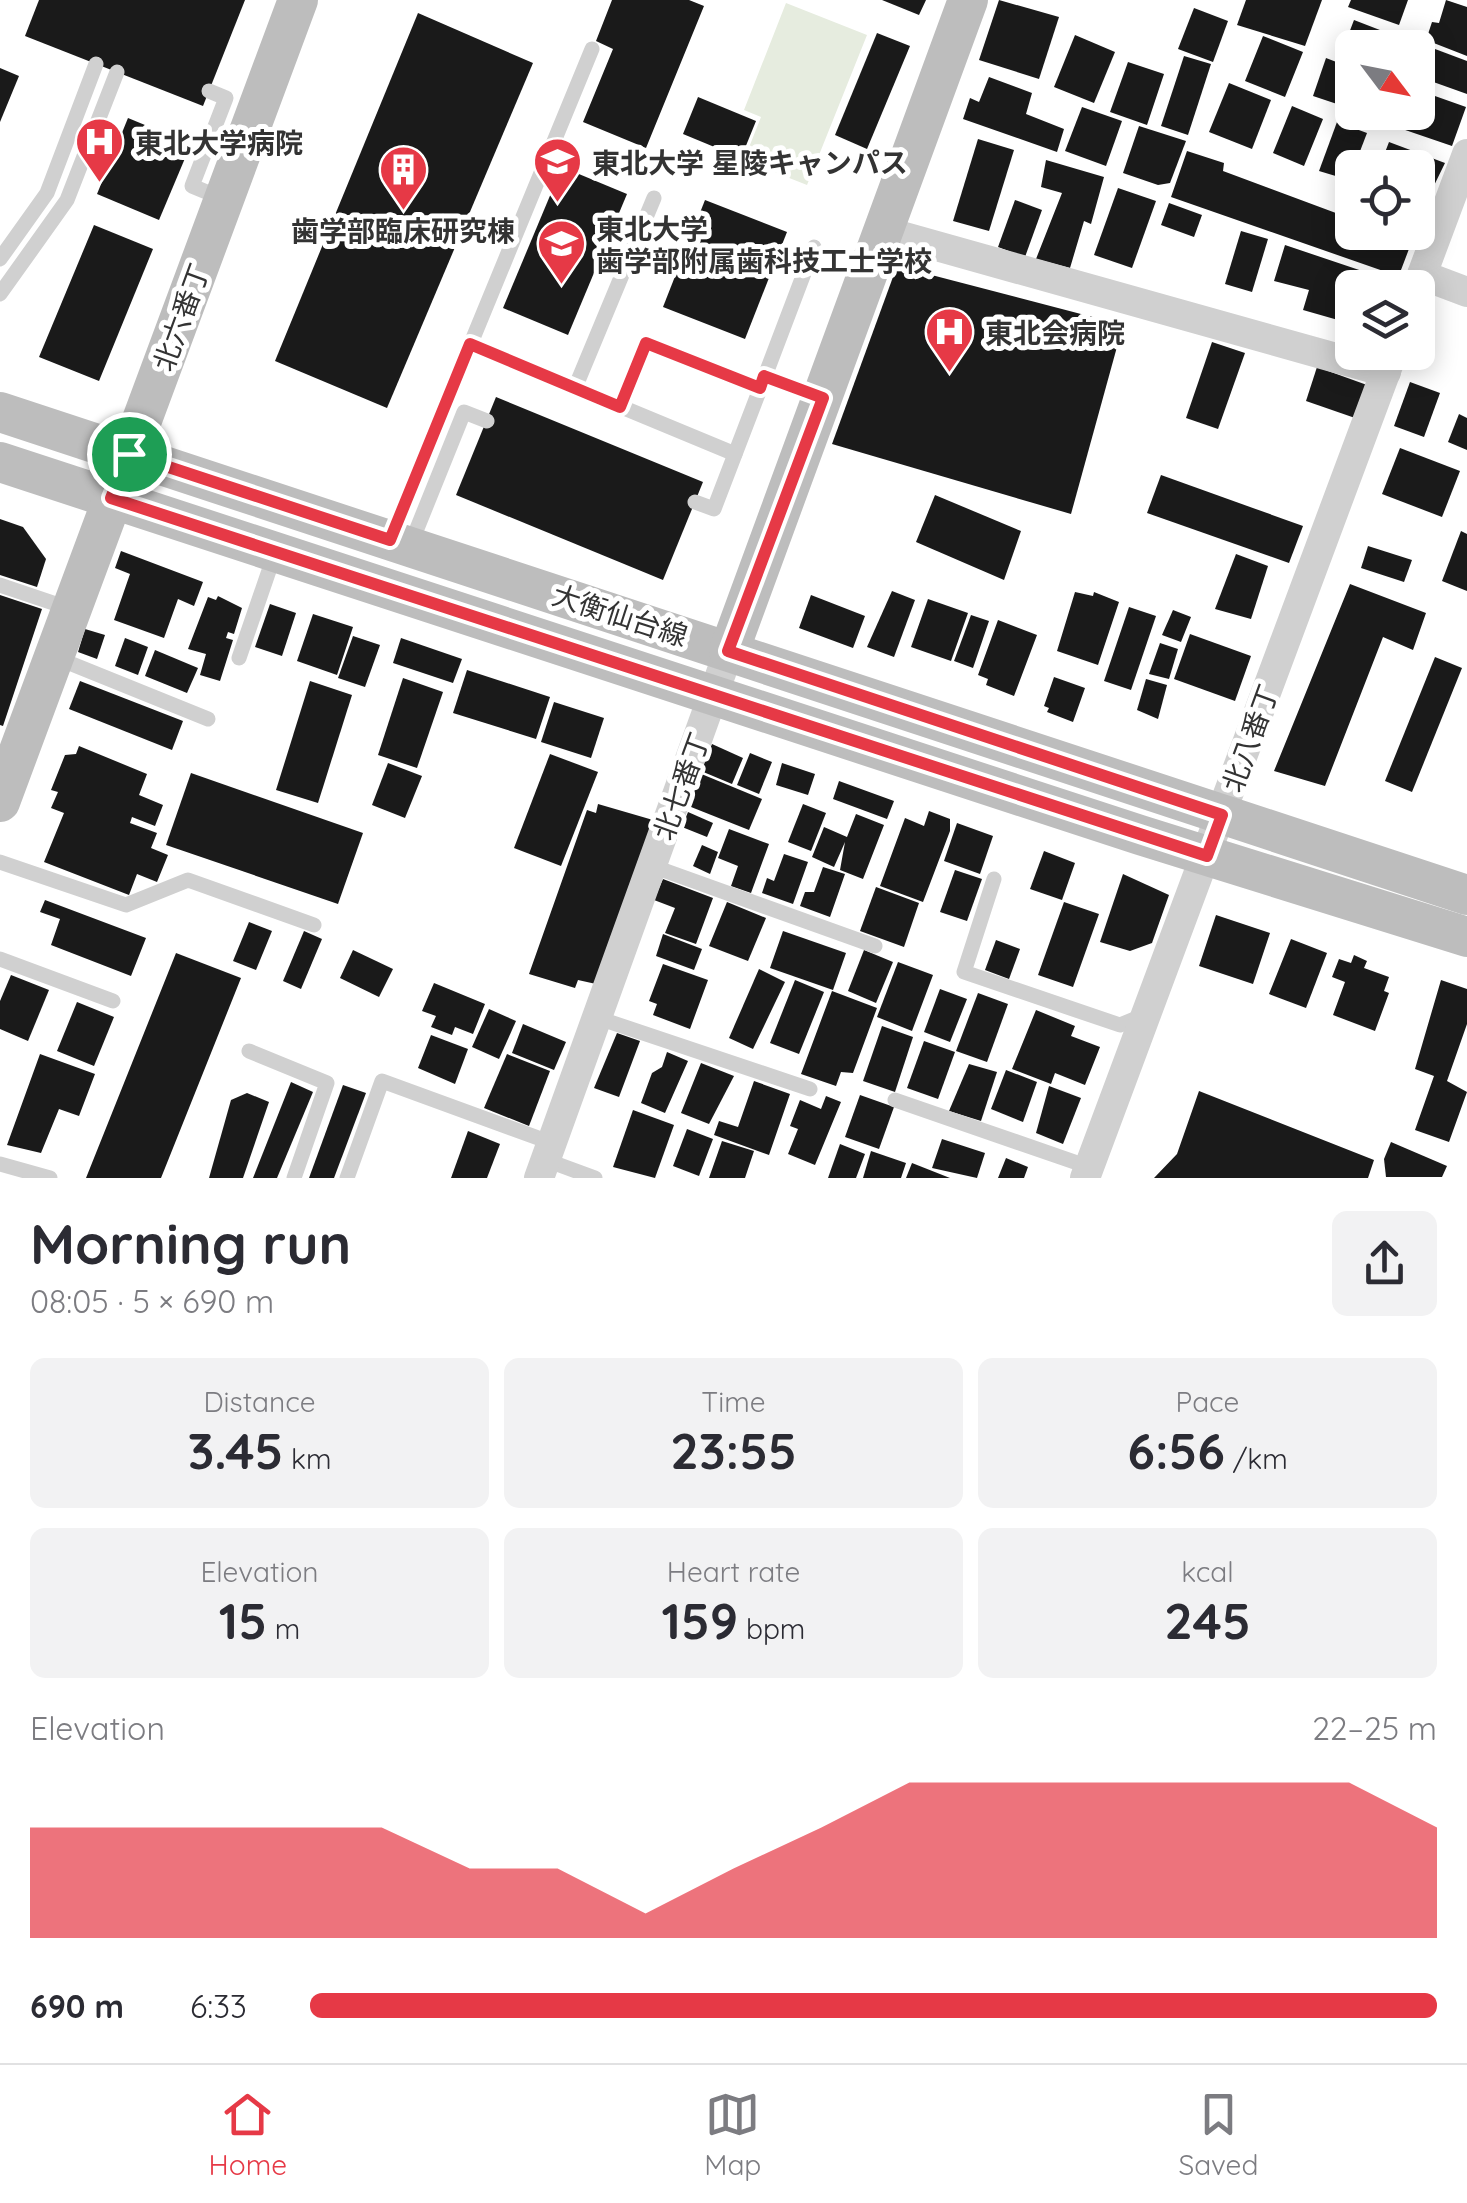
<!DOCTYPE html>
<html lang="en">
<head>
<meta charset="utf-8">
<style>
  body { margin:0; font-family:Quicksand,"Noto Sans JP",sans-serif; background:#f2f2f3; color:#2b2b33; height:100vh; display:flex; flex-direction:column; font-size:38px; white-space:nowrap }
  * { box-sizing:border-box; margin:0 }
  p { font-size:32px; color:#7c7c81 }
  .icon { flex:none; width:55px; height:55px; fill:none; stroke:currentColor; stroke-width:2; stroke-linecap:round; stroke-linejoin:round }
  .map { position:relative; height:1178px; overflow:hidden }
  .drawer { display:flex; flex-direction:column; background:#fff; flex:1 }
  .drawer>* { flex:none }
  .needle { width:65px; rotate:122deg }
  .buttons { position:absolute; left:1335px; top:30px; display:grid; gap:20px }
  .buttons a { display:grid; place-items:center; width:100px; height:100px; border-radius:15px; background:#fff; box-shadow:0 5px 25px #0003; font-size:50px }
  .pin { position:absolute; display:grid; place-items:center; width:85px; height:85px; color:#fff; margin:-42px; border:5px solid #fff; border-radius:50%; box-shadow:0 2px 10px #0007 }
  .round { display:grid; place-items:center; flex:none; width:105px; height:105px; border-radius:15px; background:#f2f2f3 }
  .head { display:flex; align-items:center; justify-content:space-between; height:170px; padding:0 30px }
  h1 { font-size:55px; font-weight:800; line-height:75px }
  .stats { display:grid; grid-template-columns:repeat(3,1fr); gap:15px; height:170px; padding:10px 30px }
  .stats div { display:grid; align-content:center; border-radius:15px; background:#f2f2f3; text-align:center }
  .stats b { font-size:50px; font-weight:800 }
  .stats small { font-size:28px; font-weight:400 }
  .stats p { font-size:28px }
  .chart { height:280px; padding:20px 30px }
  .chart p { display:flex; justify-content:space-between }
  .chart svg { width:100%; height:180px; margin-top:10px; fill:#e63946; opacity:.7 }
  ul { padding:0 30px; list-style:none; font-size:32px }
  li { display:grid; grid-template-columns:160px 120px 1fr; align-items:center; height:75px }
  li i { height:25px; border-radius:12px; background:#e63946 }
  .tab-bar { display:flex; justify-content:space-around; align-items:center; height:140px; border-top:2px solid #e1e1e2; background:#fff; font-size:28px; color:#7c7c81 }
  .tab-bar a { display:grid; justify-items:center; gap:5px }
  .tab-bar .on { color:#e63946 }
  .map>svg:first-child { display:block }
  .green { fill:#e6ecdf }
  .building { fill:#1a1a1a }
  .lines { fill:none; stroke-linecap:round; stroke-linejoin:round }
  .lane { stroke:#d0d0d0; stroke-width:15 }
  .street { stroke:#d0d0d0; stroke-width:30 }
  .secondary { stroke:#bdbdbd; stroke-width:40 }
  .route-casing { stroke:#fff; stroke-width:20 }
  .route { stroke:#e63946; stroke-width:12 }
  .labels { text-anchor:middle; dominant-baseline:central; stroke-width:10; stroke-linejoin:round; paint-order:stroke }
  .poi-label { font-size:28px; font-weight:bold; fill:#333; stroke:#fff; text-anchor:start }
  .street-label { font-size:28px; fill:#333; stroke:#fff }
</style>
</head>
<body>
<div class="map">
<svg width="1467" height="1178" viewBox="0 0 1467 1178">
  <rect width="100%" height="100%" fill="#fff"/>
  <polygon class="green" points="786,3 867,35 807,185 744,160 761,117 744,110"/>
  <g class="building">
    <polygon points="39,0 245,0 203,106 25,36"/>
    <polygon points="612,0 689,0 704,6 646,148 583,122 613,49 596,41"/>
    <polygon points="882,0 926,0 919,15"/>
    <polygon points="999,0 1059,17 1039,79 979,60"/>
    <polygon points="1246,0 1322,0 1305,46 1237,25"/>
    <polygon points="1351,0 1408,0 1399,25 1348,7"/>
    <polygon points="1446,0 1467,7 1467,56 1426,40 1432,22 1439,23"/>
    <polygon points="1194,8 1228,21 1213,62 1178,49"/>
    <polygon points="418,13 533,63 387,408 275,361"/>
    <polygon points="1354,20 1398,37 1394,48 1352,48 1352,58 1341,54"/>
    <polygon points="877,33 910,46 867,149 835,135"/>
    <polygon points="1075,35 1115,52 1094,103 1054,87"/>
    <polygon points="1263,36 1303,52 1285,97 1245,81"/>
    <polygon points="1435,49 1467,61 1467,94 1425,79"/>
    <polygon points="1184,56 1211,64 1188,135 1161,126"/>
    <polygon points="1326,58 1352,68 1352,109 1313,96"/>
    <polygon points="1128,62 1164,74 1147,125 1110,112"/>
    <polygon points="0,68 19,76 0,122"/>
    <polygon points="989,77 1032,93 1026,114 1064,129 1057,152 963,119 970,98 979,102"/>
    <polygon points="1229,83 1271,100 1252,149 1209,132"/>
    <polygon points="1418,90 1466,107 1452,146 1373,119 1375,112 1418,112"/>
    <polygon points="698,97 756,121 741,158 683,134"/>
    <polygon points="1292,106 1323,119 1304,166 1273,153"/>
    <polygon points="1082,107 1122,121 1106,166 1065,151"/>
    <polygon points="128,118 191,144 159,220 97,194"/>
    <polygon points="1337,122 1367,133 1349,180 1319,171"/>
    <polygon points="1139,126 1186,141 1170,183 1158,185 1123,173"/>
    <polygon points="978,139 1014,150 989,231 953,221"/>
    <polygon points="1389,142 1445,163 1425,204 1418,201 1418,168 1379,168"/>
    <polygon points="1187,151 1224,163 1223,171 1352,219 1352,232 1390,232 1412,241 1401,270 1389,273 1171,197"/>
    <polygon points="1046,160 1104,177 1091,224 1084,221 1070,268 1036,259 1062,193 1041,187"/>
    <polygon points="562,167 627,194 568,335 503,308"/>
    <polygon points="1118,188 1156,201 1132,268 1094,255"/>
    <polygon points="705,200 787,232 745,339 663,307"/>
    <polygon points="1015,200 1042,210 1025,257 998,247"/>
    <polygon points="1169,203 1202,215 1194,237 1161,225"/>
    <polygon points="94,225 153,249 99,381 39,357"/>
    <polygon points="1241,231 1268,239 1252,292 1225,284"/>
    <polygon points="1285,245 1383,278 1380,288 1352,288 1352,324 1303,310 1309,290 1274,281"/>
    <polygon points="897,266 1123,325 1071,514 832,444"/>
    <polygon points="1212,342 1245,353 1218,429 1186,418"/>
    <polygon points="1317,367 1367,385 1355,418 1306,401"/>
    <polygon points="1410,382 1440,393 1424,437 1394,426"/>
    <polygon points="496,397 703,482 663,580 456,495"/>
    <polygon points="1459,414 1467,418 1467,450 1448,442"/>
    <polygon points="1400,448 1460,471 1442,517 1382,494"/>
    <polygon points="1161,475 1303,526 1289,563 1147,513"/>
    <polygon points="935,495 1021,531 1004,580 916,542"/>
    <polygon points="0,519 23,527 46,559 37,587 0,575"/>
    <polygon points="1461,531 1467,534 1467,591 1442,581"/>
    <polygon points="1368,546 1412,560 1404,582 1361,568"/>
    <polygon points="121,551 203,582 194,606 178,599 164,638 114,620 130,574 115,568"/>
    <polygon points="1236,554 1268,566 1251,619 1215,609"/>
    <polygon points="1350,584 1426,613 1413,650 1383,637 1325,786 1274,771"/>
    <polygon points="892,591 915,600 894,657 867,647"/>
    <polygon points="1075,592 1093,596 1094,592 1119,602 1098,665 1057,651"/>
    <polygon points="0,595 42,609 3,726 0,725"/>
    <polygon points="811,595 865,616 853,648 799,628"/>
    <polygon points="218,596 242,608 234,634 228,632 226,638 233,640 220,681 200,675 206,654 188,649 208,597 216,600"/>
    <polygon points="928,599 968,613 951,661 911,647"/>
    <polygon points="270,604 296,613 282,656 255,647"/>
    <polygon points="1129,607 1156,616 1131,690 1104,681"/>
    <polygon points="1173,610 1191,617 1181,642 1162,635"/>
    <polygon points="313,614 353,627 337,675 297,661"/>
    <polygon points="971,615 989,621 973,668 954,661"/>
    <polygon points="998,620 1037,635 1014,696 986,685 988,679 978,675"/>
    <polygon points="85,629 105,635 97,659 78,652"/>
    <polygon points="1190,634 1251,656 1235,701 1174,679"/>
    <polygon points="353,636 380,645 365,687 338,678"/>
    <polygon points="125,638 148,647 138,675 115,666"/>
    <polygon points="401,638 462,659 453,683 393,663"/>
    <polygon points="1160,643 1178,649 1169,679 1149,674"/>
    <polygon points="155,650 198,668 187,693 145,676"/>
    <polygon points="1435,657 1462,668 1412,792 1385,781"/>
    <polygon points="467,670 550,697 536,739 453,713"/>
    <polygon points="1054,677 1085,688 1073,722 1047,712 1049,708 1044,706"/>
    <polygon points="403,678 443,692 417,768 378,755"/>
    <polygon points="1146,679 1167,685 1158,719 1137,710"/>
    <polygon points="80,681 183,721 172,750 69,709"/>
    <polygon points="310,681 352,695 318,803 276,790"/>
    <polygon points="554,702 604,718 591,758 541,742"/>
    <polygon points="712,744 743,758 732,784 701,771"/>
    <polygon points="79,746 147,774 139,795 163,805 155,826 132,817 130,823 157,833 151,848 168,855 157,882 137,874 129,895 44,862 64,813 51,808 58,792 51,790 65,755 76,754"/>
    <polygon points="750,753 772,762 759,794 737,785"/>
    <polygon points="550,754 598,772 561,866 514,848"/>
    <polygon points="388,763 422,776 405,818 372,805"/>
    <polygon points="782,763 815,774 808,795 776,785"/>
    <polygon points="191,773 363,833 338,904 166,845"/>
    <polygon points="699,773 762,799 749,830 686,805"/>
    <polygon points="839,781 894,801 887,819 833,799"/>
    <polygon points="598,804 653,820 596,984 578,980 575,988 529,974 587,810 596,813"/>
    <polygon points="803,804 826,813 811,851 788,842"/>
    <polygon points="929,811 950,819 950,831 923,902 880,886 905,818 924,826"/>
    <polygon points="688,812 713,823 707,837 682,827"/>
    <polygon points="856,814 884,825 863,879 840,870 845,842 834,867 812,857 824,827 847,837"/>
    <polygon points="957,823 993,836 980,874 944,861"/>
    <polygon points="729,829 769,844 751,893 731,886 738,866 718,858"/>
    <polygon points="702,845 718,852 710,874 693,866"/>
    <polygon points="1044,851 1075,863 1062,900 1030,889"/>
    <polygon points="784,854 808,862 793,904 762,893 767,878 774,881"/>
    <polygon points="823,867 845,874 830,917 800,906 805,892 814,892"/>
    <polygon points="955,870 982,879 967,921 940,912"/>
    <polygon points="1123,874 1169,895 1152,943 1130,951 1100,942"/>
    <polygon points="663,879 713,898 696,944 665,933 675,908 654,900"/>
    <polygon points="876,887 919,903 904,947 860,931"/>
    <polygon points="45,900 146,938 131,976 51,945 60,919 40,912"/>
    <polygon points="727,902 766,918 748,961 709,946"/>
    <polygon points="1064,902 1099,914 1073,987 1038,975"/>
    <polygon points="1216,915 1270,933 1253,984 1199,966"/>
    <polygon points="249,922 272,931 256,970 233,961"/>
    <polygon points="304,931 322,939 301,989 283,981"/>
    <polygon points="783,931 846,953 833,990 770,968"/>
    <polygon points="663,934 702,949 694,970 656,956"/>
    <polygon points="1291,939 1327,953 1306,1008 1269,994"/>
    <polygon points="996,940 1020,949 1009,979 985,970"/>
    <polygon points="353,950 393,969 379,997 340,978"/>
    <polygon points="864,950 893,962 876,1003 848,991"/>
    <polygon points="176,953 241,978 161,1178 86,1178"/>
    <polygon points="1354,955 1367,961 1364,968 1389,977 1384,991 1389,993 1375,1031 1333,1015 1345,982 1332,977 1339,959 1351,963"/>
    <polygon points="898,962 933,975 912,1031 877,1017"/>
    <polygon points="663,964 708,980 690,1029 653,1015 657,1004 649,1001"/>
    <polygon points="759,969 785,982 753,1049 729,1038"/>
    <polygon points="11,975 49,990 28,1041 0,1029 0,1001"/>
    <polygon points="795,980 824,992 799,1054 770,1043"/>
    <polygon points="1441,980 1467,989 1467,1024 1447,1081 1467,1092 1449,1142 1415,1130 1434,1076 1415,1069"/>
    <polygon points="434,983 485,1004 473,1034 455,1027 452,1035 431,1027 436,1016 422,1011"/>
    <polygon points="940,989 967,999 950,1042 924,1032"/>
    <polygon points="832,991 877,1008 853,1073 841,1072 836,1086 801,1074"/>
    <polygon points="978,993 1008,1004 987,1062 956,1051"/>
    <polygon points="77,1002 114,1017 94,1066 57,1051"/>
    <polygon points="489,1009 516,1021 499,1059 472,1047"/>
    <polygon points="1036,1010 1075,1026 1071,1036 1100,1047 1085,1085 1055,1073 1051,1084 1012,1069"/>
    <polygon points="523,1024 566,1042 554,1070 512,1053"/>
    <polygon points="882,1026 913,1037 895,1092 863,1081"/>
    <polygon points="617,1033 640,1041 619,1097 594,1088"/>
    <polygon points="431,1035 468,1049 455,1084 418,1068"/>
    <polygon points="924,1041 955,1052 938,1099 907,1088"/>
    <polygon points="667,1052 688,1061 665,1113 641,1103 652,1073 662,1067"/>
    <polygon points="40,1054 95,1074 79,1116 59,1109 41,1153 7,1145"/>
    <polygon points="507,1054 550,1071 529,1126 484,1108"/>
    <polygon points="701,1063 734,1076 709,1124 681,1113"/>
    <polygon points="969,1064 997,1072 981,1121 949,1111"/>
    <polygon points="1006,1070 1037,1082 1023,1122 991,1109"/>
    <polygon points="754,1081 790,1094 769,1155 714,1135 719,1121 738,1127"/>
    <polygon points="291,1082 313,1092 277,1178 253,1178"/>
    <polygon points="343,1085 366,1093 334,1178 309,1178"/>
    <polygon points="1049,1086 1081,1098 1063,1144 1036,1133"/>
    <polygon points="1199,1091 1374,1160 1368,1178 1154,1178 1177,1154"/>
    <polygon points="247,1093 269,1102 243,1178 209,1178 231,1100"/>
    <polygon points="860,1095 894,1107 879,1149 845,1137"/>
    <polygon points="826,1096 841,1102 815,1165 788,1154 798,1129 790,1126 800,1100 821,1109"/>
    <polygon points="633,1110 674,1125 655,1178 613,1167"/>
    <polygon points="687,1129 713,1139 699,1176 673,1166"/>
    <polygon points="468,1131 500,1144 487,1178 451,1178"/>
    <polygon points="942,1139 985,1153 977,1178 932,1168"/>
    <polygon points="722,1141 754,1151 745,1178 709,1178"/>
    <polygon points="1391,1142 1447,1166 1442,1177 1386,1177 1384,1159"/>
    <polygon points="840,1144 865,1154 856,1178 828,1178"/>
    <polygon points="871,1151 906,1163 901,1178 863,1178"/>
    <polygon points="1006,1158 1028,1167 1024,1178 998,1178"/>
    <polygon points="912,1163 950,1178 906,1178"/>
  </g>
  <g class="lines">
    <g class="lane">
      <polyline points="209,91 226,98 192,186 221,198"/>
      <polyline points="0,259 47,193 96,64"/>
      <polyline points="0,294 67,200 117,72"/>
      <polyline points="470,344 735,454"/>
      <polyline points="765,376 814,247"/>
      <polyline points="575,388 654,198"/>
      <polyline points="621,407 646,343 760,388"/>
      <polyline points="695,502 714,509 765,376 819,397"/>
      <polyline points="390,540 592,49"/>
      <polyline points="410,546 464,412 487,421"/>
      <polyline points="0,585 71,609"/>
      <polyline points="57,658 208,719"/>
      <polyline points="239,658 274,556"/>
      <polyline points="0,862 126,905 188,880 314,925"/>
      <polyline points="652,866 875,946"/>
      <polyline points="994,879 964,972 1120,1025 1142,1016"/>
      <polyline points="0,959 113,1001"/>
      <polyline points="598,1018 810,1089"/>
      <polyline points="249,1051 327,1083 294,1178"/>
      <polyline points="895,1100 1089,1167"/>
      <polyline points="546,1160 595,1178"/>
      <polyline points="0,1164 50,1178"/>
      <polyline points="347,1178 382,1081 552,1143"/>
    </g>
    <g class="street">
      <polyline points="883,231 1386,372"/>
      <polyline points="1422,275 1467,292"/>
      <polyline points="1417,288 1467,154"/>
      <polyline points="539,1178 729,651"/>
      <polyline points="1085,1178 1393,352"/>
    </g>
    <g class="secondary">
      <polyline points="0,412 1467,895"/>
      <polyline points="0,462 1140,835 1467,937"/>
      <polyline points="729,651 968,0"/>
      <polyline points="0,802 298,0"/>
    </g>
  </g>
  <g class="lines">
    <defs>
      <polygon id="route" points="646,343 760,388 764,376 823,398 728,651 1222,815 1207,856 111,498 129,454 390,540 470,344 620,407"/>
    </defs>
    <use href="#route" class="route-casing"/>
    <use href="#route" class="route"/>
  </g>
  <defs>
    <symbol id="hospital-pin" viewBox="-11 -11 22 30"><path d="M0 17L-7.5 6A9.5 9.5 0 1 1 7.5 6Z" fill="#e63946" stroke="#fff"/><path d="M-5-5h3v3.5h4V-5h3V5h-3V1.5h-4V5h-3Z" fill="#fff"/></symbol>
    <symbol id="university-pin" viewBox="-11 -11 22 30"><path d="M0 17L-7.5 6A9.5 9.5 0 1 1 7.5 6Z" fill="#e63946" stroke="#fff"/><path d="M0-5L7-2L0 1L-7-2ZM-4 1L0 2.5L4 1V4Q0 6-4 4Z" fill="#fff"/></symbol>
    <symbol id="building-pin" viewBox="-11 -11 22 30"><path d="M0 17L-7.5 6A9.5 9.5 0 1 1 7.5 6Z" fill="#e63946" stroke="#fff"/><path d="M-4-6H4V6H1V3H-1V6H-4ZM-2.5-4.3h1.7v1.8h-1.7ZM.8-4.3h1.7v1.8H.8ZM-2.5-1h1.7V.8h-1.7ZM.8-1h1.7V.8H.8Z" fill="#fff"/></symbol>
  </defs>
  <g fill-rule="evenodd">
    <use href="#hospital-pin" x="72" y="114" width="55" height="75"/>
    <use href="#university-pin" x="530" y="134" width="55" height="75"/>
    <use href="#building-pin" x="376" y="142" width="55" height="75"/>
    <use href="#university-pin" x="534" y="216" width="55" height="75"/>
    <use href="#hospital-pin" x="922" y="304" width="55" height="75"/>
  </g>
  <g class="labels">
    <g class="poi-label">
      <text x="135" y="142">東北大学病院</text>
      <text x="592" y="162">東北大学 星陵キャンパス</text>
      <text x="596" y="228">東北大学<tspan x="596" dy="32">歯学部附属歯科技工士学校</tspan></text>
      <text x="403" y="230" text-anchor="middle">歯学部臨床研究棟</text>
      <text x="985" y="332">東北会病院</text>
    </g>
    <g class="street-label">
      <text transform="translate(181 317) rotate(-70)">北六番丁</text>
      <text transform="translate(620 615) rotate(18)">大衡仙台線</text>
      <text transform="translate(1250 738) rotate(-70)">北八番丁</text>
      <text transform="translate(681 786) rotate(-70)">北七番丁</text>
    </g>
  </g>
</svg>
<div class="buttons">
<a><svg class="needle" viewBox="-14 -14 28 28"><path d="M0-13l5 13h-10z" fill="#e53935"/><path d="M0 13l5-13h-10z" fill="#7c7c81"/></svg></a>
<a><svg class="icon" aria-label="locate" viewBox="0 0 24 24"><circle cx="12" cy="12" r="6"/><path d="M12 2v4M12 18v4M2 12h4M18 12h4"/></svg></a>
<a><svg class="icon" aria-label="layers" viewBox="0 0 24 24"><path d="M12 4l9 5-9 5-9-5zM3 14l9 5 9-5"/></svg></a>
</div>
<div class="pin" style="left:129px;top:454px;background:#1e9e55"><svg class="icon" aria-label="arrive" viewBox="0 0 24 24"><path d="M6 21V4h12l-3 4 3 4H6"/></svg></div>
</div>
<section class="drawer">
<div class="head"><div><h1>Morning run</h1><p>08:05 · 5 × 690 m</p></div><a class="round"><svg class="icon" aria-label="share" viewBox="0 0 24 24"><path d="M12 15V3M7 8l5-5 5 5M5 13v7h14v-7"/></svg></a></div>
<div class="stats">
<div><p>Distance</p><b>3.45<small> km</small></b></div>
<div><p>Time</p><b>23:55</b></div>
<div><p>Pace</p><b>6:56<small> /km</small></b></div>
</div>
<div class="stats">
<div><p>Elevation</p><b>15<small> m</small></b></div>
<div><p>Heart rate</p><b>159<small> bpm</small></b></div>
<div><p>kcal</p><b>245</b></div>
</div>
<div class="chart"><p><span>Elevation</span>22–25 m</p>
<svg viewBox="0 0 160 44" preserveAspectRatio="none"><path d="M0 44V17L10 17L20 17L30 17L40 17L50 27L60 27L70 38L80 27L90 17L100 6L110 6L120 6L130 6L140 6L150 6L160 17V44z"/></svg>
</div>
<ul>
<li><b>690 m</b>6:33<i style="width:100%"></i></li>
</ul>
</section>
<nav class="tab-bar">
<a class="on"><svg class="icon" aria-label="home" viewBox="0 0 24 24"><path d="M3 11l9-7 9 7M6 9v11h12V9"/></svg>Home</a>
<a><svg class="icon" aria-label="map" viewBox="0 0 24 24"><path d="M3 6l6-2 6 2 6-2v14l-6 2-6-2-6 2zM9 4v14M15 6v14"/></svg>Map</a>
<a><svg class="icon" aria-label="saved" viewBox="0 0 24 24"><path d="M7 4h10v16l-5-4-5 4z"/></svg>Saved</a>
</nav>
</body>
</html>
